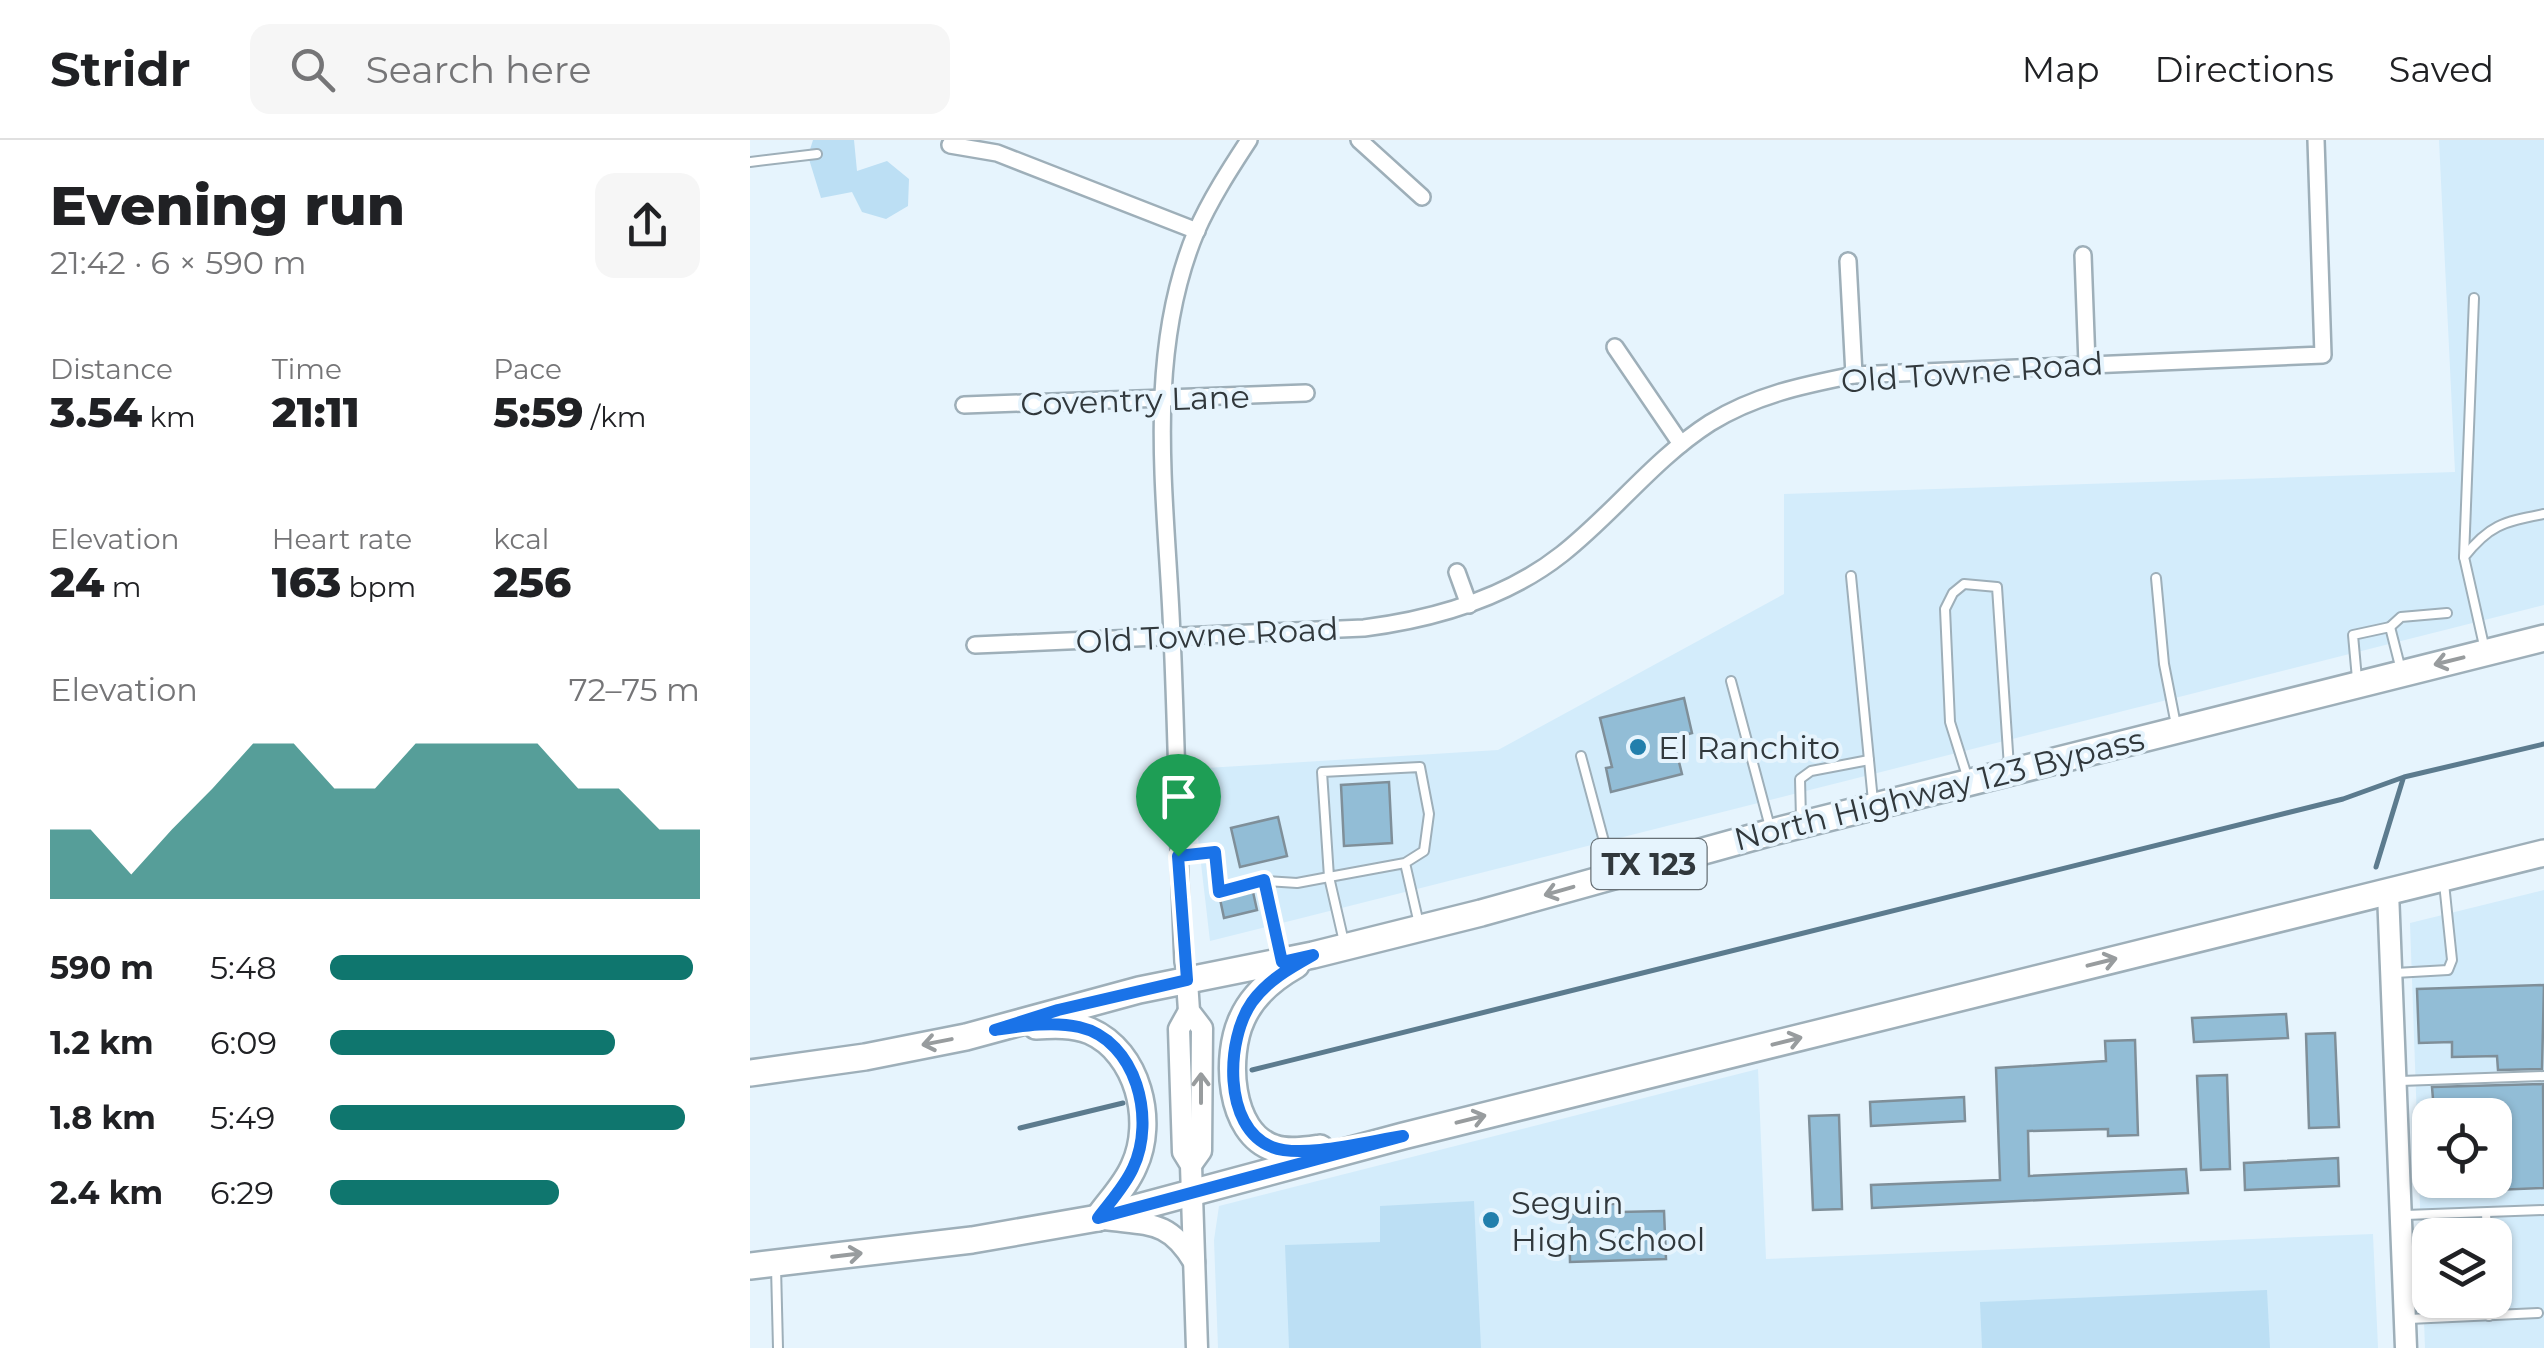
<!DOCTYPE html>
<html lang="en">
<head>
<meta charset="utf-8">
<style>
  body { margin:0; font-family:Montserrat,sans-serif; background:#f6f6f6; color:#202124; height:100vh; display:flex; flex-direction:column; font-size:38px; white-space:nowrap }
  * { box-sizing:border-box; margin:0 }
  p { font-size:32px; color:#757577 }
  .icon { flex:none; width:55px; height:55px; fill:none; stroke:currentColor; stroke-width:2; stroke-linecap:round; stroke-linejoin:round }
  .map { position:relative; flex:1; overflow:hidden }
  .panel { display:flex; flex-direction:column; background:#fff; width:750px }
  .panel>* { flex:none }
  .controls { position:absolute; left:1662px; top:958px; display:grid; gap:20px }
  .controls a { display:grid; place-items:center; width:100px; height:100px; border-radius:20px; background:#fff; box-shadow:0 2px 8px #0004; font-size:50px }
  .pin { position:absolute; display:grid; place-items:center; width:85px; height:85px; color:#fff; margin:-102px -42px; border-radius:50% 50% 50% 0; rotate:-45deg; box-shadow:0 0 10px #0007 }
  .pin .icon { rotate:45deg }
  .round { display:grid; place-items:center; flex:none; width:105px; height:105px; border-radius:20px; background:#f6f6f6 }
  .overview { display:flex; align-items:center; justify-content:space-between; height:170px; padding:0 50px }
  h1 { font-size:55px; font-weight:800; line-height:75px }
  .metrics { display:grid; grid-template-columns:repeat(3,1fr); gap:15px; height:170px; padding:10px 50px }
  .metrics div { display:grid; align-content:center }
  .metrics b { font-size:42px; font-weight:800 }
  .metrics small { font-size:28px; font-weight:400 }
  .metrics p { font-size:28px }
  .chart { height:280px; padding:20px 50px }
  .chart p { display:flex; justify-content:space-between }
  .chart svg { width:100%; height:180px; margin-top:10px; fill:#0f766e; opacity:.7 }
  ul { padding:0 50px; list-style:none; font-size:32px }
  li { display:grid; grid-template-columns:160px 120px 1fr; align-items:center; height:75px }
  li i { height:25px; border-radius:12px; background:#0f766e }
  header { display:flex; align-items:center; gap:60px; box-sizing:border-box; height:140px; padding:0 50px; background:#fff; border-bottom:2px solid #e0e0e0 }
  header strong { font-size:48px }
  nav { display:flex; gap:55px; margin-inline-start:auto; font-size:35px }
  .search { width:700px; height:90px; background:#f6f6f6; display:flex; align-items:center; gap:25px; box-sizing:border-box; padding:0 35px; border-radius:20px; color:#757577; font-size:38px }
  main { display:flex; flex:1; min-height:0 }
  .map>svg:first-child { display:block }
  .built { fill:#d3ecfb; fill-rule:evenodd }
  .green { fill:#bcdff4 }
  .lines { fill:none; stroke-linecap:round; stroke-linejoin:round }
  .stream { stroke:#5c7b8e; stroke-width:5 }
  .building { fill:#92bdd6; stroke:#7f8f99; stroke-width:2.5 }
  .service-casing { stroke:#9eafb9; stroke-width:12 }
  .minor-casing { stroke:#9eafb9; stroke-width:20 }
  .tertiary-casing { stroke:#9eafb9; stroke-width:25 }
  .primary-casing { stroke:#9eafb9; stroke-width:30 }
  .service { stroke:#fff; stroke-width:8 }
  .minor { stroke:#fff; stroke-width:15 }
  .tertiary { stroke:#fff; stroke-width:20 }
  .primary { stroke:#fff; stroke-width:25 }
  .oneway { stroke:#989c9e }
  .route-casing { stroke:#fff; stroke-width:20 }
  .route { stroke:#1a73e8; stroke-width:12 }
  .poi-dot { fill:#227fac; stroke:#e6f4fd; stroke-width:4 }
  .labels { text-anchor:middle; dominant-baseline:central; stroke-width:8; stroke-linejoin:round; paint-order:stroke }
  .shield { fill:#e6f4fd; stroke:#677076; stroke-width:2.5 }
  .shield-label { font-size:30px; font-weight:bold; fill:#31383c }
  .street-label { font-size:32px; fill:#31383c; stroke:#e6f4fd }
  .poi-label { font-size:32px; fill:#31383c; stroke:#e6f4fd; text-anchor:start }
</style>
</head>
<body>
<header>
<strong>Stridr</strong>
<div class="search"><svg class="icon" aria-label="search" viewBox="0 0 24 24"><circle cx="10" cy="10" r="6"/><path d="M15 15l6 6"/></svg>Search here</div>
<nav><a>Map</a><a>Directions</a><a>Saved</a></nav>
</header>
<main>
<section class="panel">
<div class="overview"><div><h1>Evening run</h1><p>21:42 · 6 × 590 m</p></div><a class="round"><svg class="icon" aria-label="share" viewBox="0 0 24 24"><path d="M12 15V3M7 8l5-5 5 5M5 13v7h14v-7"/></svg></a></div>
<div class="metrics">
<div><p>Distance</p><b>3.54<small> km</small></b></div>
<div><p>Time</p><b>21:11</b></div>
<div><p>Pace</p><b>5:59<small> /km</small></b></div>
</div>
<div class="metrics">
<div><p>Elevation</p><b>24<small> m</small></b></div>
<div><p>Heart rate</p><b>163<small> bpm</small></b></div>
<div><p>kcal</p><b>256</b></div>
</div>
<div class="chart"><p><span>Elevation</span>72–75 m</p>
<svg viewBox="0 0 160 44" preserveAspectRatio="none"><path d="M0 44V27L10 27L20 38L30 27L40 17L50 6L60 6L70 17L80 17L90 6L100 6L110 6L120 6L130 17L140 17L150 27L160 27V44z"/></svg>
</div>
<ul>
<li><b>590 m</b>5:48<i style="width:98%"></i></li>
<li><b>1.2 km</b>6:09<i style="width:77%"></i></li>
<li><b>1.8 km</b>5:49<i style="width:96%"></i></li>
<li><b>2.4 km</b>6:29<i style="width:62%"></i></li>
</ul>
</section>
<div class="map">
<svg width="1794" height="1208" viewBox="0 0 1794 1208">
  <rect width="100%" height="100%" fill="#e6f4fd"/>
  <g class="built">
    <polygon points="1689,0 1794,0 1794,465 460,801 440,629 748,610 1034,454 1034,354 1705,332"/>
    <path d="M1794 750V1208H1675L1660 783ZM1680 975H1745V1040H1680ZM1680 1095H1745V1160H1680Z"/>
    <polygon points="1008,929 1016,1119 1623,1094 1628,1208 468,1208 464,1100 469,1066"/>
  </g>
  <g class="green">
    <polygon points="63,0 104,0 107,31 137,21 159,39 158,66 136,79 112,72 102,52 71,58 58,16"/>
    <polygon points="724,1061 731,1208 539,1208 535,1105 630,1102 630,1066"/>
    <polygon points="1517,1150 1520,1208 1232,1208 1230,1162"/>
  </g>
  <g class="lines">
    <g class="stream">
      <polyline points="1626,727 1653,639"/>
      <polyline points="502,930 1593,659 1654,637 1794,604"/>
      <polyline points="270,988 373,963"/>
    </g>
  </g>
  <g class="building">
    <polygon points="934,558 942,593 923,598 932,634 861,652 856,628 862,627 850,578"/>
    <polygon points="639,642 642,703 594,706 591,645"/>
    <polygon points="528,677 537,716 490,727 481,688"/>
    <polygon points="503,752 507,770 474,778 470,759"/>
    <polygon points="1794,845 1792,929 1748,930 1747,916 1702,917 1702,902 1669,903 1667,849"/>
    <polygon points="1536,874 1538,898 1444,902 1442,878"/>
    <polygon points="1585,893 1589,987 1559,988 1556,894"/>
    <polygon points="1385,900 1388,995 1358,996 1358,989 1278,991 1279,1036 1436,1029 1438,1053 1122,1068 1121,1045 1250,1040 1246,928 1356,921 1355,901"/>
    <polygon points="1477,935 1480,1029 1451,1030 1447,936"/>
    <polygon points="1793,944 1794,1048 1745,1050 1745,968 1684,971 1682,947"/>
    <polygon points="1214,957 1215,981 1121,986 1120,962"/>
    <polygon points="1089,975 1092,1069 1063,1070 1059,976"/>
    <polygon points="1588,1018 1589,1046 1495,1050 1494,1023"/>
    <polygon points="846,1064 870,1064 870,1072 914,1071 916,1119 820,1122 819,1074 846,1073"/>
  </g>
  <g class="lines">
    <defs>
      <g id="service">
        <polyline points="0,22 67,14"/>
        <polyline points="1714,417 1724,158"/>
        <polyline points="1101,436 1123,661"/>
        <polyline points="1406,438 1414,524 1426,585"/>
        <polyline points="1640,487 1651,477 1697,473"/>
        <path d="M1735 510 1714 417C1740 384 1754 382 1794 374"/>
        <polyline points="1607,539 1603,495 1640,487 1651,530"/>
        <polyline points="981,541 1020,687"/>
        <polyline points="831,616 862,731"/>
        <polyline points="1217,636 1200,582 1195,469 1203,453 1214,444 1247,447 1259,627"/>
        <polyline points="1051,679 1050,639 1061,631 1119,620"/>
        <polyline points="428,716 465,712 469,752 515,741 547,743 579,737 594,802"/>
        <polyline points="655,723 674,711 679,674 670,627 572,632 579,737 655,723 669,784"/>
        <polyline points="515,741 532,817"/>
        <polyline points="1645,833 1698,830 1702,820 1694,743"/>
        <polyline points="1650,941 1794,936"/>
        <polyline points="1736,1073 1737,1095"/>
        <polyline points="1655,1075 1794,1070"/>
        <polyline points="26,1127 28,1208"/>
        <polyline points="1738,1160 1739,1176"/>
        <polyline points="1659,1179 1788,1173"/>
      </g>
      <g id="minor">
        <polyline points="609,0 672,57"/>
        <polyline points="200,5 247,13 447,91"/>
        <polyline points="1333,115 1337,224"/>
        <polyline points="1098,121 1104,235"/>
        <polyline points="865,207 931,304"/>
        <polyline points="214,265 556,253"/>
        <polyline points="707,432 719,465"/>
        <path d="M225 505 614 488C684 479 755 459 812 414 864 373 904 319 960 283 1005 255 1054 245 1104 235L1573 215 1566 0"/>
        <path d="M437 841 433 822C428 713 427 605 422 496 417 363 393 219 446 92 460 60 480 29 499 0"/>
      </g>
      <g id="tertiary">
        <polyline points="1638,752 1656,1208"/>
        <polyline points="437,841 439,871 452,888 451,1011 441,1025"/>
        <polyline points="439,871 429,889 433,1012 441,1025 447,1208"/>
        <path d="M355 1079C399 1085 419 1080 444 1122"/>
      </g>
      <g id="primary">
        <path d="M546 825C523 838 503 854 492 879 475 915 478 993 524 1008 538 1013 556 1010 570 1008"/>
        <path d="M286 886C303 885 323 884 340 891 388 912 405 981 384 1026 376 1045 360 1061 348 1078"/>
        <polyline points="0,933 115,917 216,897 389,850 563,815 731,773 1022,692 1794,498"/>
        <polyline points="0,1126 222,1100 348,1078 653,996 1794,713"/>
      </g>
    </defs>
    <use href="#service" class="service-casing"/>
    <use href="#minor" class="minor-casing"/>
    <use href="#tertiary" class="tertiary-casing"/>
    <use href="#primary" class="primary-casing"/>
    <use href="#service" class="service"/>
    <use href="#minor" class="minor"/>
    <use href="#tertiary" class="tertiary"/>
    <use href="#primary" class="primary"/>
  </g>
  <defs><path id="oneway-shaft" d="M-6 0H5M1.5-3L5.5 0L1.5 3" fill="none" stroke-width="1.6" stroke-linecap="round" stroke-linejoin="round" transform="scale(2.5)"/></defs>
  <g class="oneway">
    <use href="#oneway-shaft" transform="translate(1699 521) rotate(166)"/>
    <use href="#oneway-shaft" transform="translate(809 751) rotate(164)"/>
    <use href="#oneway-shaft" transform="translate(1352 822) rotate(-14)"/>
    <use href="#oneway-shaft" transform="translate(1037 901) rotate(-14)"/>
    <use href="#oneway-shaft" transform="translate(187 902) rotate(169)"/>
    <use href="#oneway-shaft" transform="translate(451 948) rotate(-90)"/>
    <use href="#oneway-shaft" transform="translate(721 979) rotate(-14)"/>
    <use href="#oneway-shaft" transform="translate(97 1115) rotate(-7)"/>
  </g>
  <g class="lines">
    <defs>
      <path id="route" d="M465 712 469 752 514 740 532 822 563 815C540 828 518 840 502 862 476 899 472 987 522 1007 552 1019 620 1001 653 996L348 1078C360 1062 375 1046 383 1028 406 980 387 900 329 887 302 881 272 886 245 890L308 870 437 840 428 716Z"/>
    </defs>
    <use href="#route" class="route-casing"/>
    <use href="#route" class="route"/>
  </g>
  <g class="poi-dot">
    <circle cx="888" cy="607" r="10"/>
    <circle cx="741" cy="1080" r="10"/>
  </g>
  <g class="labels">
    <rect class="shield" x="841.5" y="699" width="115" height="50" rx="8"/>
    <g class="shield-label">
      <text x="899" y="724">TX 123</text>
    </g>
    <g class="street-label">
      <text transform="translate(1222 232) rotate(-4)">Old Towne Road</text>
      <text transform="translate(385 260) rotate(-2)">Coventry Lane</text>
      <text transform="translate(457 495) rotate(-3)">Old Towne Road</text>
      <text transform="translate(1189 649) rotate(-14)">North Highway 123 Bypass</text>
    </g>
    <g class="poi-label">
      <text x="908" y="607">El Ranchito</text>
      <text x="761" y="1062">Seguin<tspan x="761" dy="37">High School</tspan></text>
    </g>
  </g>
</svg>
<div class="controls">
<a><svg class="icon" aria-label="locate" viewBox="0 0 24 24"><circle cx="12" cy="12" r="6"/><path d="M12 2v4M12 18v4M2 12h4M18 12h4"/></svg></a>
<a><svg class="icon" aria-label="layers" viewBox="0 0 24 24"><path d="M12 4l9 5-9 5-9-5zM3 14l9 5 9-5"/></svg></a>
</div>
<div class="pin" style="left:428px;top:716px;background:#1e9e55"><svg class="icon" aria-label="arrive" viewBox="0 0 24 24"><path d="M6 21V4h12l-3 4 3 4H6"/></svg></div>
</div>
</main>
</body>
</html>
